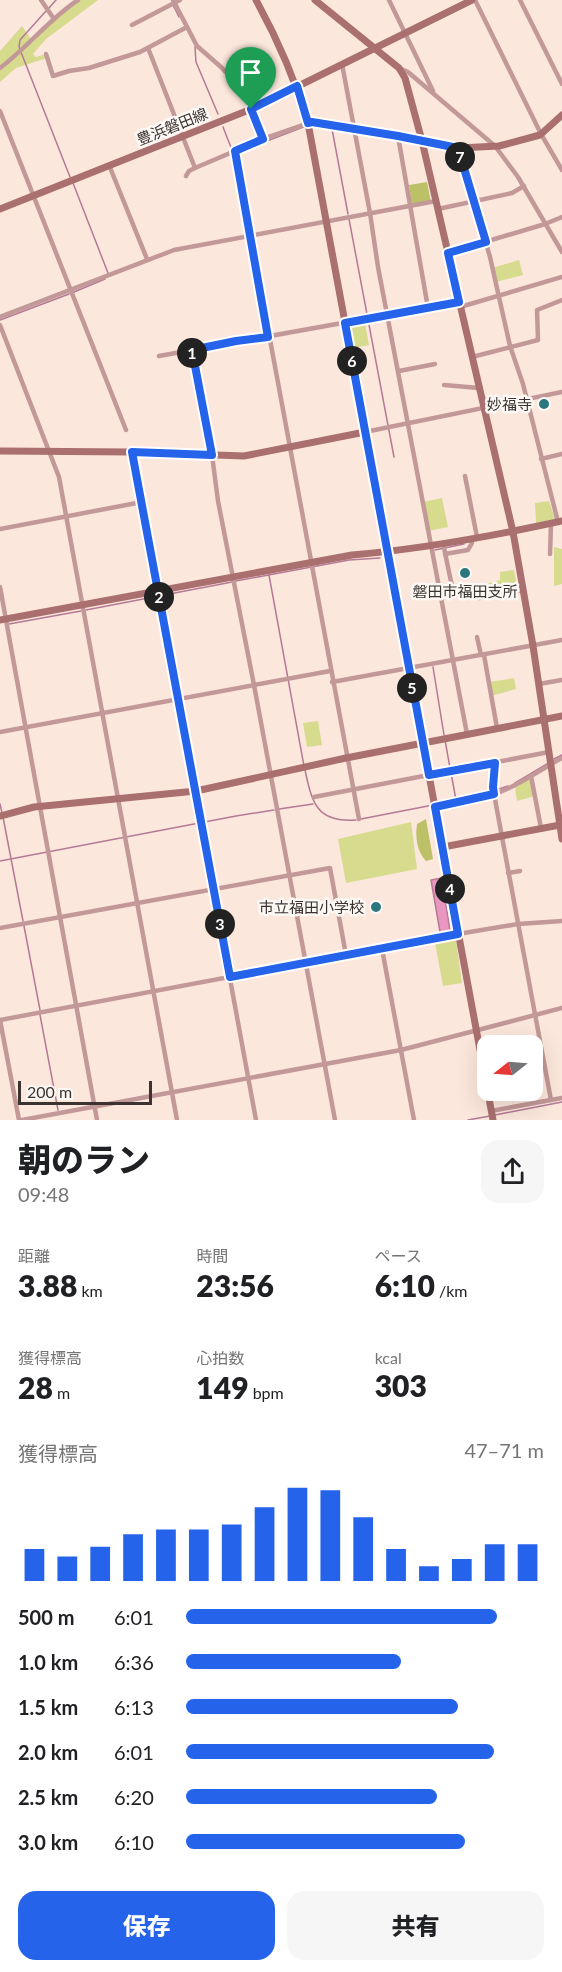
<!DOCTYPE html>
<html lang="ja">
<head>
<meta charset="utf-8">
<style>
  body { margin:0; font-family:Lato,"Noto Sans JP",sans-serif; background:#f6f6f6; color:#202124; height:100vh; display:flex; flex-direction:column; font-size:22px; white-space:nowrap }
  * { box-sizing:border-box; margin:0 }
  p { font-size:20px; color:#757577 }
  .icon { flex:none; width:33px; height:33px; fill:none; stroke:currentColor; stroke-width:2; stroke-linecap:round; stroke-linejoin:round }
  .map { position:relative; height:1120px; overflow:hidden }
  .details { display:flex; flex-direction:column; background:#fff; flex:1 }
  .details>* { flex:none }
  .needle { width:39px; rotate:253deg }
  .tools { position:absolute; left:477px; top:1035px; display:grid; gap:12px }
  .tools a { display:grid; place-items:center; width:66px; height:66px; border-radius:12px; background:#fff; box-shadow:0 6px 24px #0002; font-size:30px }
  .scale { position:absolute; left:18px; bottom:15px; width:134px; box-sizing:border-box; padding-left:6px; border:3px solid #3b332f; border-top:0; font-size:16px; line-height:21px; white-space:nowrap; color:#3b332f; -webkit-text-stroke:4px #fcf8f6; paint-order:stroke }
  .pin { position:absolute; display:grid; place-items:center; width:51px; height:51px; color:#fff; margin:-62px -26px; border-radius:50% 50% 50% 0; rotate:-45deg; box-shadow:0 0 6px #0007 }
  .pin .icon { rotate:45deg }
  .km { position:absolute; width:30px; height:30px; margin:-15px; border-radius:50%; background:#222; color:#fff; font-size:16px; line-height:30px; text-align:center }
  .round { display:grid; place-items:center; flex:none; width:63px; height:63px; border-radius:18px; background:#f6f6f6 }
  .overview { display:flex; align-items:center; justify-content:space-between; height:102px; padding:0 18px }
  h1 { font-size:33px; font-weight:800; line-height:45px }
  .metrics { display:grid; grid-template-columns:repeat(3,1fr); gap:9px; height:102px; padding:6px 18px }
  .metrics div { display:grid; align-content:center }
  .metrics b { font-size:30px; font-weight:800 }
  .metrics small { font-size:16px; font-weight:400 }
  .metrics p { font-size:16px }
  .chart { height:168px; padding:12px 18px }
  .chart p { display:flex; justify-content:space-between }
  .chart svg { width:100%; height:108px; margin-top:6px; stroke:#2563eb; stroke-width:6 }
  .cta { display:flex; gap:12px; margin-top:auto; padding:12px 18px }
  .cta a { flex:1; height:69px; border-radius:18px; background:#2563eb; color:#fff; font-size:24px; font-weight:800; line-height:69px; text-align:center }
  .cta a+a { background:#f6f6f6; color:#202124 }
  ul { padding:0 18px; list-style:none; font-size:20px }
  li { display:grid; grid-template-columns:96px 72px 1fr; align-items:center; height:45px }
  li i { height:15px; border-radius:8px; background:#2563eb }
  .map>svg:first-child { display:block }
  .green { fill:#d6db8e }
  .forest { fill:#bcc168 }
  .water { fill:#e997c1; stroke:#b57995; stroke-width:1.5 }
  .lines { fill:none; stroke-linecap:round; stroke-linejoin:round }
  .stream { stroke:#b57995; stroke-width:1.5 }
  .street { stroke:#c29898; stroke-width:4.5 }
  .secondary { stroke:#aa6f6f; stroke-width:7 }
  .route-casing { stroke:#fff; stroke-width:12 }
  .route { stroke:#2563eb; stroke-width:8 }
  .poi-dot { fill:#2c767d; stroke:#fcf8f6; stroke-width:2 }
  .labels { text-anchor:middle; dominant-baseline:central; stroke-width:5; stroke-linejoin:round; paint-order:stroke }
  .street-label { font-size:15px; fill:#3b332f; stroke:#fcf8f6 }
  .poi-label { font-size:15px; fill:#3b332f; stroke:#fcf8f6; text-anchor:end }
</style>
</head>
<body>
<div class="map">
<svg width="562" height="1120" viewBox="0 0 562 1120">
  <rect width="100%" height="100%" fill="#fce7dc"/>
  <g class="green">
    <polygon points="78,0 98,0 46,39 33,54 36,57 46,54 47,58 16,68 0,82 0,51 22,26 31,39"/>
    <polygon points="519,260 523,275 496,282 492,268"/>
    <polygon points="365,323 369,345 354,348 349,326"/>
    <polygon points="442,498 448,527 428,531 423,502"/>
    <polygon points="549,501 555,519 536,523 535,503"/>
    <polygon points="554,547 562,549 562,584 554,586"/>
    <polygon points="514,570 517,587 488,592 486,584 500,580 500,572"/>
    <polygon points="514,678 516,689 491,696 489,682"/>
    <polygon points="318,721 322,745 307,747 303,723"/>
    <polygon points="531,776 535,796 517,801 515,787"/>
    <polygon points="411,822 417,869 346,883 338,839"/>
    <polygon points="456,940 462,983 443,986 435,943"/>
  </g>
  <g class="forest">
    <polygon points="427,182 431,202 412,205 409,185"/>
    <path d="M426 819 433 859 426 861C417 852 415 837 417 824Z"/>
  </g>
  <polygon class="water" points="442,878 450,931 440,932 431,880"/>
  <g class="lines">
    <g class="stream">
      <polyline points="173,5 179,17"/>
      <polyline points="49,8 56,0"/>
      <polyline points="46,11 20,40 19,47 70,177"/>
      <polyline points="195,47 196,62 218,114"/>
      <polyline points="223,127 232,150"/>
      <polyline points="328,127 332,129 348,214"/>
      <polyline points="246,149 306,126"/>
      <polyline points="73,183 108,273"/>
      <polyline points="349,219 394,457"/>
      <polyline points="74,292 105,279"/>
      <polyline points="0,320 69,294"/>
      <polyline points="435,550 464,544"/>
      <polyline points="269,575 304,766"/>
      <polyline points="236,581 349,560 380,558"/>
      <polyline points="86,610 232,582"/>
      <polyline points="9,624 81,611"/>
      <polyline points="433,667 444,735"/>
      <polyline points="445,740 450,768"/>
      <polyline points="554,759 562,755"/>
      <path d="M305 770C312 803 317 823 356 820"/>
      <polyline points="451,773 456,800"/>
      <polyline points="515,783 547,764"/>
      <polyline points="496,790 508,786"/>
      <polyline points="482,796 491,792"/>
      <polyline points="0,804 2,813"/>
      <polyline points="437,804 471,798"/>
      <polyline points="279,809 313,804"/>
      <polyline points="3,817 23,921"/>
      <polyline points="361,819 433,805"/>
      <polyline points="0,861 236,816 274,810"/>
      <polyline points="24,926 40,1010"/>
      <polyline points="40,1015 58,1110"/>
      <polyline points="495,1115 562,1102"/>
      <polyline points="468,1120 490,1116"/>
    </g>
    <g class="street">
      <polyline points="41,0 54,19"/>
      <polyline points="173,0 197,46 221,67 246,94 254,108"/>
      <polyline points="389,0 433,91"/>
      <polyline points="475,0 541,134 562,170"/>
      <polyline points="520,0 562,84"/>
      <polyline points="132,25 180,0"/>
      <polyline points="148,48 195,168"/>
      <polyline points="46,54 53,76 69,71 89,68 140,52 187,27"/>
      <polyline points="342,64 370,213 378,267 467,734"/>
      <path d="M0 68C28 47 49 19 78 0"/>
      <polyline points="399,68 408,72 495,146 518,177 562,252"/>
      <polyline points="251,109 263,139"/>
      <polyline points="0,111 126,430"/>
      <polyline points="398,136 428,308"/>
      <polyline points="458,148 490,257 510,346 523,384 558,522"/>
      <polyline points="235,151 359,819"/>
      <polyline points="109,165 147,259"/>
      <polyline points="186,176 189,171 195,168 263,139 312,122 422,141"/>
      <polyline points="438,209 512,193 524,186"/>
      <polyline points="448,253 545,224 562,217"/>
      <polyline points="460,307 562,277"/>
      <polyline points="0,317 174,250 436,201"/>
      <polyline points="0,325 59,477 177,1120"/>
      <polyline points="192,350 212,455 218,501 254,685 335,1120"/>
      <polyline points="159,356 459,302"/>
      <polyline points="472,357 538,340 537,310 562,300"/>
      <polyline points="399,371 435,364"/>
      <polyline points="444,385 479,388"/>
      <polyline points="365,432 562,392"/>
      <polyline points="132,452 143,507 256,1120"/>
      <polyline points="541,459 562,454"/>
      <polyline points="465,476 477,537"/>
      <polyline points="0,529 142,502"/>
      <polyline points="443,543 454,596"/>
      <polyline points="445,554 468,550 472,543 471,538"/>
      <polyline points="550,554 551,524"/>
      <polyline points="0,587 97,1120"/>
      <polyline points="479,598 523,590"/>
      <polyline points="477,637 481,655"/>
      <polyline points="484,655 497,728"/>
      <polyline points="332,682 562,640"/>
      <polyline points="539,684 562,680"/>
      <polyline points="0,732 330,671"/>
      <polyline points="495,763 494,794 551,1100"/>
      <polyline points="531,776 541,828"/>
      <polyline points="314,797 549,752"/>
      <path d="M435 807C462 803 488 799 513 786 530 778 545 767 562 758"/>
      <polyline points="508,873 520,871"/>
      <polyline points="0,928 330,868 346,955"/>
      <polyline points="382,949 414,1120"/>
      <polyline points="0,1020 458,934 518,924 562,921"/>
      <polyline points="0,1020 19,1120"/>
      <polyline points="491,1111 562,1098"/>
      <polyline points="22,1120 401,1050 562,1008"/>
    </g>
    <g class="secondary">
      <path d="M256 0C278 40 295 79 308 123L493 1120"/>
      <polyline points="315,0 399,68 405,78 422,141 513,532 533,646 562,839"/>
      <polyline points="422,141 459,148 499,146 540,135 562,115"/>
      <polyline points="0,209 254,108 472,0"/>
      <polyline points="0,451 132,452 244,456 365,432"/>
      <path d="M0 620 352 555C422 549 493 536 562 521"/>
      <polyline points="0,816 34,807 196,791 346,758 562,716"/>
      <polyline points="443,847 560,825"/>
    </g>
  </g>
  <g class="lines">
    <defs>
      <polygon id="route" points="297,86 308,123 312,122 398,136 458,148 486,242 448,253 459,302 345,323 429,775 495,763 493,787 494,794 435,807 458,934 230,977 132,452 212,455 192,350 236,341 268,337 235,151 263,139 251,109"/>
    </defs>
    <use href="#route" class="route-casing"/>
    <use href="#route" class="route"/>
  </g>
  <g class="poi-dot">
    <circle cx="544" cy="404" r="6"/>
    <circle cx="465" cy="573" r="6"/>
    <circle cx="376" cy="907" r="6"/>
  </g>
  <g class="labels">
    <g class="street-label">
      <text transform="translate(172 126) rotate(-22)">豊浜磐田線</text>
    </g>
    <g class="poi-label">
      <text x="532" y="404">妙福寺</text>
      <text x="465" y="591" text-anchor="middle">磐田市福田支所</text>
      <text x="364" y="907">市立福田小学校</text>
    </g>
  </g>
</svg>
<div class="tools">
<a><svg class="needle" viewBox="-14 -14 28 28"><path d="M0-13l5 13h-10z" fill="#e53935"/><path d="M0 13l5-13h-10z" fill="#757577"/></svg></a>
</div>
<div class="scale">200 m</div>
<div class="pin" style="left:251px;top:109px;background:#1e9e55"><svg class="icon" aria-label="arrive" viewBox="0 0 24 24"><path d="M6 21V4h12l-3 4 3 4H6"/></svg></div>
<b class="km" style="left:192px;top:353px">1</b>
<b class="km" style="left:159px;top:597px">2</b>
<b class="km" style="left:220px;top:924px">3</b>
<b class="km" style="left:450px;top:889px">4</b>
<b class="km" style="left:412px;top:688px">5</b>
<b class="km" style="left:352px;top:361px">6</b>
<b class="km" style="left:460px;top:157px">7</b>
</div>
<section class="details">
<div class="overview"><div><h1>朝のラン</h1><p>09:48</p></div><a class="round"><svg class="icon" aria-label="share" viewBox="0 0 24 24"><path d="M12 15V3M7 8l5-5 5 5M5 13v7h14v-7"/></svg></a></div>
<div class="metrics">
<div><p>距離</p><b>3.88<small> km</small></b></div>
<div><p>時間</p><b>23:56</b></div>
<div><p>ペース</p><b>6:10<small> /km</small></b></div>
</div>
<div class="metrics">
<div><p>獲得標高</p><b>28<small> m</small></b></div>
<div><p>心拍数</p><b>149<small> bpm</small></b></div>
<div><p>kcal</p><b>303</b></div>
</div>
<div class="chart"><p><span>獲得標高</span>47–71 m</p>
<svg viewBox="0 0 160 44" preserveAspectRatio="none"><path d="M5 44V31M15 44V34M25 44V30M35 44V25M45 44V23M55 44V23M65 44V21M75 44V14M85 44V6M95 44V7M105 44V18M115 44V31M125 44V38M135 44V35M145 44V29M155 44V29"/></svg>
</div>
<ul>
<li><b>500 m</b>6:01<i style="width:87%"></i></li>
<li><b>1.0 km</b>6:36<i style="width:60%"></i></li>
<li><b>1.5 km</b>6:13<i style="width:76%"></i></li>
<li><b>2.0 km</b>6:01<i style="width:86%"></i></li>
<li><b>2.5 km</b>6:20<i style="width:70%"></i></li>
<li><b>3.0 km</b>6:10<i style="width:78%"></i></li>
</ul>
<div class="cta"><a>保存</a><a>共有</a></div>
</section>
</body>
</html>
